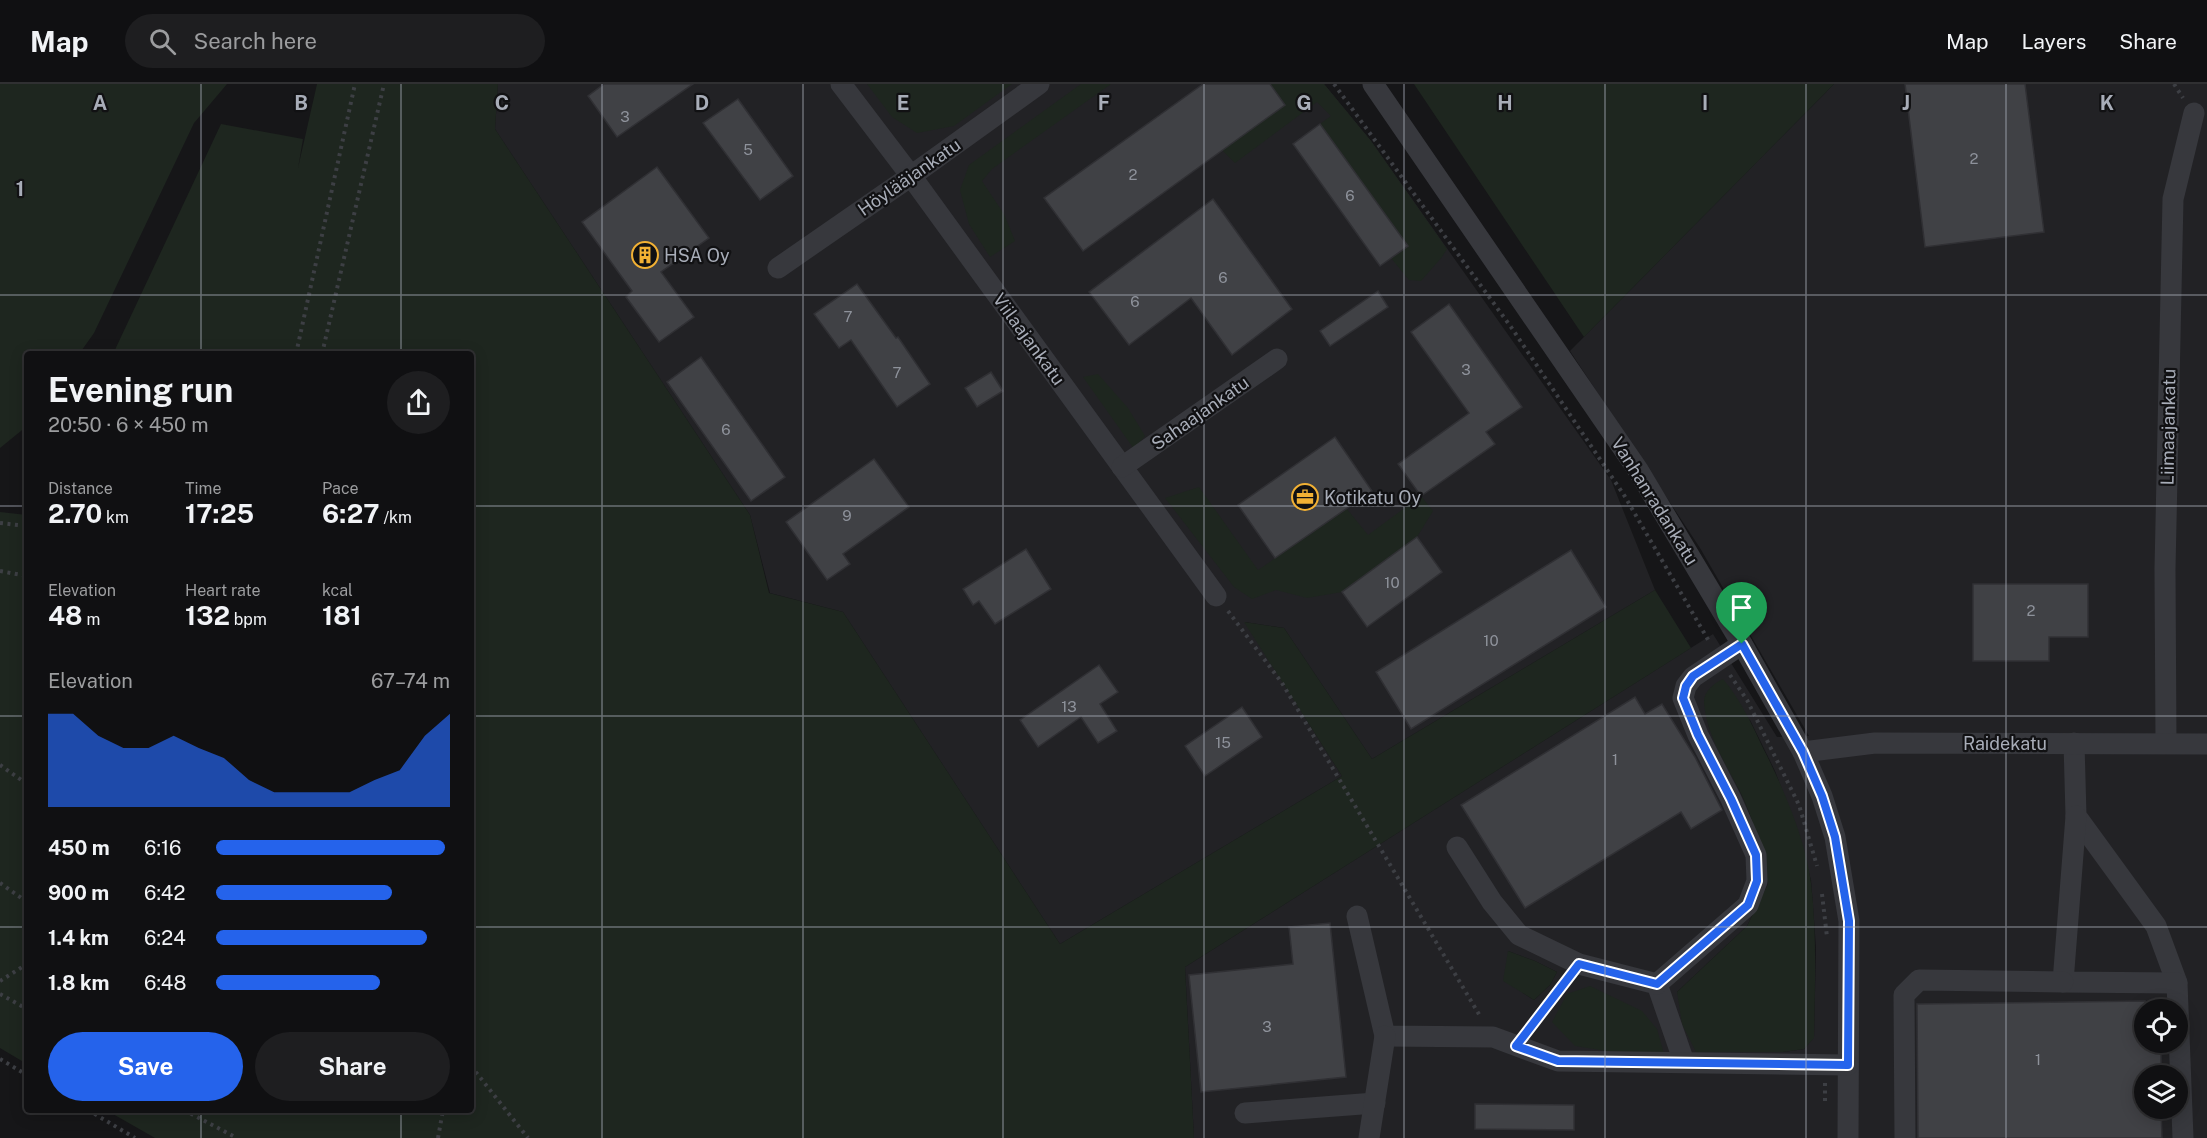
<!DOCTYPE html>
<html lang="en">
<head>
<meta charset="utf-8">
<style>
  body { margin:0; font-family:"Public Sans",sans-serif; background:#1e1e20; color:#f1f3f6; height:100vh; display:flex; flex-direction:column; font-size:22px; white-space:nowrap }
  * { box-sizing:border-box; margin:0 }
  p { font-size:20px; color:#9c9d9f }
  .icon { flex:none; width:33px; height:33px; fill:none; stroke:currentColor; stroke-width:2; stroke-linecap:round; stroke-linejoin:round }
  .map { position:relative; flex:1; overflow:hidden }
  .drawer { position:absolute; left:24px; top:267px; width:450px; height:762px; display:flex; flex-direction:column; background:#101012; border-radius:6px; box-shadow:0 3px 15px #0003,0 0 0 2px #303032 }
  .drawer>* { flex:none }
  .controls { position:absolute; left:2134px; top:915px; display:grid; gap:12px }
  .controls a { display:grid; place-items:center; width:54px; height:54px; border-radius:50%; background:#101012; box-shadow:0 3px 15px #0003,0 0 0 2px #303032; font-size:30px }
  .pin { position:absolute; display:grid; place-items:center; width:51px; height:51px; color:#fff; margin:-62px -26px; border-radius:50% 50% 50% 0; rotate:-45deg; box-shadow:0 0 6px #0007 }
  .pin .icon { rotate:45deg }
  .round { display:grid; place-items:center; flex:none; width:63px; height:63px; border-radius:32px; background:#1e1e20 }
  .summary { display:flex; align-items:center; justify-content:space-between; height:102px; padding:0 24px }
  h1 { font-size:33px; font-weight:700; line-height:45px }
  .figures { display:grid; grid-template-columns:repeat(3,1fr); gap:9px; height:102px; padding:6px 24px }
  .figures div { display:grid; align-content:center }
  .figures b { font-size:26px; font-weight:700 }
  .figures small { font-size:16px; font-weight:400 }
  .figures p { font-size:16px }
  .chart { height:168px; padding:12px 24px }
  .chart p { display:flex; justify-content:space-between }
  .chart svg { width:100%; height:108px; margin-top:6px; fill:#2563eb; opacity:.7 }
  .primary-button { display:flex; gap:12px; margin-top:auto; padding:12px 24px }
  .primary-button a { flex:1; height:69px; border-radius:36px; background:#2563eb; color:#fff; font-size:24px; font-weight:700; line-height:69px; text-align:center }
  .primary-button a+a { background:#1e1e20; color:#f1f3f6 }
  ul { padding:0 24px; list-style:none; font-size:20px }
  li { display:grid; grid-template-columns:96px 72px 1fr; align-items:center; height:45px }
  li i { height:15px; border-radius:8px; background:#2563eb }
  header { display:flex; align-items:center; gap:36px; box-sizing:border-box; height:84px; padding:0 30px; background:#101012; border-bottom:2px solid #303032 }
  header strong { font-size:28px }
  nav { display:flex; gap:33px; margin-inline-start:auto; font-size:21px }
  .search { width:420px; height:54px; background:#1e1e20; display:flex; align-items:center; gap:15px; box-sizing:border-box; padding:0 21px; border-radius:33px; color:#9c9d9f; font-size:22px }
  .map>svg:first-child { display:block }
  .built { fill:#222225; fill-rule:evenodd }
  .green { fill:#1e261f }
  .building { fill:#404145; stroke:#303034; stroke-width:1.5 }
  .lines { fill:none; stroke-linecap:round; stroke-linejoin:round }
  .path { stroke:#3d3f44; stroke-width:4; stroke-dasharray:3 4.5; stroke-linecap:butt }
  .minor { stroke:#37383d; stroke-width:21 }
  .route-casing { stroke:#fff; stroke-width:12 }
  .route { stroke:#2563eb; stroke-width:8 }
  .grid { fill:none; stroke:#a8adb8; stroke-width:1.5; stroke-opacity:0.55 }
  .labels { text-anchor:middle; dominant-baseline:central; stroke-width:4.5; stroke-linejoin:round; paint-order:stroke }
  .number-label { font-size:15px; fill:#8e929b }
  .street-label { font-size:18px; fill:#a8adb8; stroke:#111113 }
  .poi-label { font-size:18px; fill:#a8adb8; stroke:#111113; text-anchor:start }
  .grid-label { font-size:20px; text-anchor:middle; font-weight:bold; fill:#a8adb8; stroke:#111113; stroke-width:4.5; stroke-linejoin:round; paint-order:stroke }
</style>
</head>
<body>
<header>
<strong>Map</strong>
<div class="search"><svg class="icon" aria-label="search" viewBox="0 0 24 24"><circle cx="10" cy="10" r="6"/><path d="M15 15l6 6"/></svg>Search here</div>
<nav><a>Map</a><a>Layers</a><a>Share</a></nav>
</header>
<div class="map">
<svg width="2207" height="1054" viewBox="0 0 2207 1054">
  <rect width="100%" height="100%" fill="#161618"/>
  <g class="built">
    <polygon points="498,0 1324,0 1371,57 1611,396 1655,506 1372,675 1284,544 1245,538 1342,692 1060,860 843,528 770,509 750,431 495,45"/>
    <path d="M1834 0H2207V1054H1194L1185 883 1713 550 1777 653 1809 652 1700 464 1570 267ZM1704 616 1750 636 1775 687 1798 748 1811 796 1816 863 1814 953 1804 965 1783 968H1697L1677 908 1747 842 1768 800 1755 745 1745 718 1709 643ZM1508 867 1535 877 1557 888 1550 901 1534 916 1523 909ZM2145 926H2178V958H2145ZM2145 992H2178V1024H2145Z"/>
  </g>
  <g class="green">
    <polygon points="0,0 227,0 194,39 94,249 79,270 27,270 27,342 0,364"/>
    <polygon points="317,0 498,0 495,45 750,431 769,509 843,528 1060,860 1342,692 1244,538 1284,544 1372,675 1655,506 1691,564 1185,883 1194,1054 155,1054 106,1026 471,1026 471,270 113,270 221,40 303,55 298,84"/>
    <polygon points="867,0 1012,0 954,42 917,49 892,33"/>
    <polygon points="1081,0 1111,0 992,85 982,97 1004,130 1015,157 990,173 969,140 960,106 969,81"/>
    <polygon points="1270,0 1324,0 1371,57 1447,165 1442,173 1421,197 1409,196 1391,174 1408,162 1320,40 1331,32 1317,18 1235,79 1222,66 1285,21"/>
    <polygon points="1414,0 1834,0 1584,253"/>
    <polygon points="1098,290 1128,324 1145,352 1134,365 1083,293"/>
    <polygon points="1199,403 1258,486 1347,425 1368,451 1421,412 1433,427 1417,453 1342,508 1307,514 1276,506 1252,515 1234,503 1165,414"/>
    <polygon points="0,428 27,431 27,980 0,964"/>
    <path d="M1723 595C1741 616 1752 641 1764 666 1783 703 1806 757 1811 799 1817 850 1815 902 1814 954L1804 965 1783 968H1696L1682 940 1677 908 1747 842 1768 800C1761 771 1756 742 1744 716 1730 685 1706 653 1704 618 1704 607 1714 599 1723 595Z"/>
    <polygon points="1508,867 1535,877 1557,888 1550,901 1534,916 1503,897"/>
    <polygon points="1590,902 1642,927 1657,945 1664,970 1607,967 1575,962 1552,938 1567,910"/>
  </g>
  <g class="building">
    <polygon points="604,0 693,0 617,53 588,12"/>
    <polygon points="1203,0 1270,0 1285,21 1083,167 1044,114"/>
    <polygon points="1905,0 2025,0 2044,148 1925,163"/>
    <polygon points="738,15 793,92 760,116 703,39"/>
    <polygon points="1320,40 1408,162 1380,182 1293,60"/>
    <polygon points="657,83 709,154 661,188 694,233 659,258 626,213 632,207 582,138"/>
    <polygon points="1213,115 1292,225 1232,271 1191,214 1129,261 1089,208"/>
    <polygon points="857,200 896,254 898,253 930,300 897,323 851,256 839,264 814,230"/>
    <polygon points="1378,207 1388,223 1330,262 1320,247"/>
    <polygon points="1449,220 1522,323 1486,348 1495,360 1421,412 1398,380 1469,329 1411,248"/>
    <polygon points="701,273 785,393 751,417 667,298"/>
    <polygon points="991,288 1003,307 977,323 965,304"/>
    <polygon points="1335,353 1372,407 1275,474 1238,421"/>
    <polygon points="874,375 909,423 843,470 850,480 827,496 786,438"/>
    <polygon points="1417,453 1442,488 1367,543 1342,508"/>
    <polygon points="1026,465 1051,505 995,540 979,517 973,521 963,505"/>
    <polygon points="1571,466 1606,523 1411,645 1376,588"/>
    <polygon points="1973,500 2088,500 2088,553 2049,553 2049,577 1973,577"/>
    <polygon points="1099,581 1118,608 1100,620 1117,647 1098,659 1081,633 1038,663 1020,636"/>
    <polygon points="1635,613 1645,630 1662,620 1695,673 1722,726 1691,745 1681,728 1525,824 1461,721"/>
    <polygon points="1242,623 1262,653 1205,692 1185,662"/>
    <polygon points="1330,839 1346,993 1201,1008 1189,891 1293,880 1289,843"/>
    <polygon points="2145,917 2145,958 2161,958 2161,992 2145,992 2145,1024 2161,1024 2162,1054 1918,1054 1917,920"/>
    <polygon points="1475,1020 1574,1021 1574,1046 1475,1045"/>
  </g>
  <g class="lines">
    <g class="path">
      <polyline points="1334,0 1511,243 1624,411 1710,559"/>
      <polyline points="2174,0 2183,14"/>
      <polyline points="296,270 355,0"/>
      <polyline points="322,270 384,0"/>
      <polyline points="0,439 27,442"/>
      <polyline points="0,487 27,492"/>
      <polyline points="1228,527 1282,599 1480,932"/>
      <polyline points="1730,591 1747,616 1799,721 1817,782"/>
      <polyline points="0,681 27,700"/>
      <polyline points="0,799 27,818"/>
      <polyline points="1822,810 1827,853"/>
      <polyline points="0,897 27,880"/>
      <polyline points="0,910 27,925"/>
      <polyline points="1529,946 1568,894"/>
      <polyline points="0,975 27,991"/>
      <polyline points="471,982 528,1054"/>
      <polyline points="1825,999 1825,1018"/>
      <polyline points="88,1026 135,1054"/>
      <polyline points="184,1026 237,1054"/>
      <polyline points="438,1054 443,1026"/>
    </g>
    <g class="minor">
      <polyline points="841,0 911,92 1216,512"/>
      <polyline points="1373,0 1638,386 1742,560 1803,668 1822,712 1835,753 1849,837 1848,1054"/>
      <polyline points="778,184 911,92 1039,0"/>
      <polyline points="1122,383 1277,275"/>
      <polyline points="2074,659 2076,732 2156,842 2177,899 2183,1054"/>
      <polyline points="2166,659 2165,485 2173,115 2194,29"/>
      <polyline points="1803,668 1875,659 2207,660"/>
      <polyline points="2076,732 2063,898 2177,899"/>
      <polyline points="1457,763 1492,818 1519,851 1579,880 1657,900 1684,978"/>
      <polyline points="1357,832 1385,952 1493,953 1558,977 1848,981"/>
      <polyline points="1657,900 1748,821 1757,797 1756,771 1731,715 1698,651 1683,614 1686,602 1693,593 1742,560"/>
      <polyline points="1245,1029 1375,1019"/>
      <polyline points="1369,1054 1385,952"/>
      <polyline points="1905,1054 1904,911 1919,896 2063,898"/>
    </g>
  </g>
  <g class="lines">
    <defs>
      <polygon id="route" points="1742,560 1803,668 1822,712 1835,753 1849,837 1848,981 1558,977 1516,962 1579,880 1657,900 1748,821 1757,797 1756,771 1731,715 1698,651 1683,614 1686,602 1693,592"/>
    </defs>
    <use href="#route" class="route-casing"/>
    <use href="#route" class="route"/>
  </g>
  <path class="grid" d="M201 0V270M401 0V270M602 0V1054M803 0V1054M1003 0V1054M1204 0V1054M1404 0V1054M1605 0V1054M1806 0V1054M2006 0V1054M0 211H2207M0 422H27M471 422H2207M0 632H27M471 632H2207M0 843H27M471 843H2207M201 1026V1054M401 1026V1054"/>
  <defs>
    <symbol id="building-ring" viewBox="-11 -11 22 22"><circle r="9.5" fill="#111113" stroke="#f2b134" stroke-width="1.5"/><path d="M-4-6H4V6H1V3H-1V6H-4ZM-2.5-4.3h1.7v1.8h-1.7ZM.8-4.3h1.7v1.8H.8ZM-2.5-1h1.7V.8h-1.7ZM.8-1h1.7V.8H.8Z" fill="#f2b134"/></symbol>
    <symbol id="office-ring" viewBox="-11 -11 22 22"><circle r="9.5" fill="#111113" stroke="#f2b134" stroke-width="1.5"/><path d="M-6-3h4V-5.5h4V-3h4V5H-6ZM-1-4.5V-3h2v-1.5ZM-6 0V1H6V0Z" fill="#f2b134"/></symbol>
  </defs>
  <g fill-rule="evenodd">
    <use href="#building-ring" x="630" y="156" width="30" height="30"/>
    <use href="#office-ring" x="1290" y="398" width="30" height="30"/>
  </g>
  <g class="labels">
    <g class="number-label">
      <text x="625" y="32">3</text>
      <text x="748" y="65">5</text>
      <text x="1974" y="74">2</text>
      <text x="1133" y="90">2</text>
      <text x="1350" y="111">6</text>
      <text x="1223" y="193">6</text>
      <text x="1135" y="217">6</text>
      <text x="848" y="232">7</text>
      <text x="1466" y="285">3</text>
      <text x="897" y="288">7</text>
      <text x="726" y="345">6</text>
      <text x="847" y="431">9</text>
      <text x="1392" y="498">10</text>
      <text x="2031" y="526">2</text>
      <text x="1491" y="556">10</text>
      <text x="1069" y="622">13</text>
      <text x="1223" y="658">15</text>
      <text x="1615" y="675">1</text>
      <text x="1267" y="942">3</text>
      <text x="2038" y="975">1</text>
    </g>
    <g class="street-label">
      <text transform="translate(909 93) rotate(-35)">Höylääjankatu</text>
      <text transform="translate(1029 255) rotate(54)">Viilaajankatu</text>
      <text transform="translate(1200 329) rotate(-35)">Sahaajankatu</text>
      <text transform="translate(2168 343) rotate(-89)">Liimaajankatu</text>
      <text transform="translate(1655 417) rotate(58)">Vanhanradankatu</text>
      <text x="2005" y="659">Raidekatu</text>
    </g>
    <g class="poi-label">
      <text x="664" y="171">HSA Oy</text>
      <text x="1324" y="413">Kotikatu Oy</text>
    </g>
  </g>
  <g class="grid-label">
    <text x="100" y="26">A</text>
    <text x="301" y="26">B</text>
    <text x="502" y="26">C</text>
    <text x="702" y="26">D</text>
    <text x="903" y="26">E</text>
    <text x="1104" y="26">F</text>
    <text x="1304" y="26">G</text>
    <text x="1505" y="26">H</text>
    <text x="1705" y="26">I</text>
    <text x="1906" y="26">J</text>
    <text x="2107" y="26">K</text>
    <text x="20" y="112">1</text>
  </g>
</svg>
<div class="controls">
<a><svg class="icon" aria-label="locate" viewBox="0 0 24 24"><circle cx="12" cy="12" r="6"/><path d="M12 2v4M12 18v4M2 12h4M18 12h4"/></svg></a>
<a><svg class="icon" aria-label="layers" viewBox="0 0 24 24"><path d="M12 4l9 5-9 5-9-5zM3 14l9 5 9-5"/></svg></a>
</div>
<div class="pin" style="left:1742px;top:560px;background:#1e9e55"><svg class="icon" aria-label="arrive" viewBox="0 0 24 24"><path d="M6 21V4h12l-3 4 3 4H6"/></svg></div>
<section class="drawer">
<div class="summary"><div><h1>Evening run</h1><p>20:50 · 6 × 450 m</p></div><a class="round"><svg class="icon" aria-label="share" viewBox="0 0 24 24"><path d="M12 15V3M7 8l5-5 5 5M5 13v7h14v-7"/></svg></a></div>
<div class="figures">
<div><p>Distance</p><b>2.70<small> km</small></b></div>
<div><p>Time</p><b>17:25</b></div>
<div><p>Pace</p><b>6:27<small> /km</small></b></div>
</div>
<div class="figures">
<div><p>Elevation</p><b>48<small> m</small></b></div>
<div><p>Heart rate</p><b>132<small> bpm</small></b></div>
<div><p>kcal</p><b>181</b></div>
</div>
<div class="chart"><p><span>Elevation</span>67–74 m</p>
<svg viewBox="0 0 160 44" preserveAspectRatio="none"><path d="M0 44V6L10 6L20 15L30 20L40 20L50 15L60 20L70 24L80 33L90 38L100 38L110 38L120 38L130 33L140 29L150 15L160 6V44z"/></svg>
</div>
<ul>
<li><b>450 m</b>6:16<i style="width:98%"></i></li>
<li><b>900 m</b>6:42<i style="width:75%"></i></li>
<li><b>1.4 km</b>6:24<i style="width:90%"></i></li>
<li><b>1.8 km</b>6:48<i style="width:70%"></i></li>
</ul>
<div class="primary-button"><a>Save</a><a>Share</a></div>
</section>
</div>
</body>
</html>
